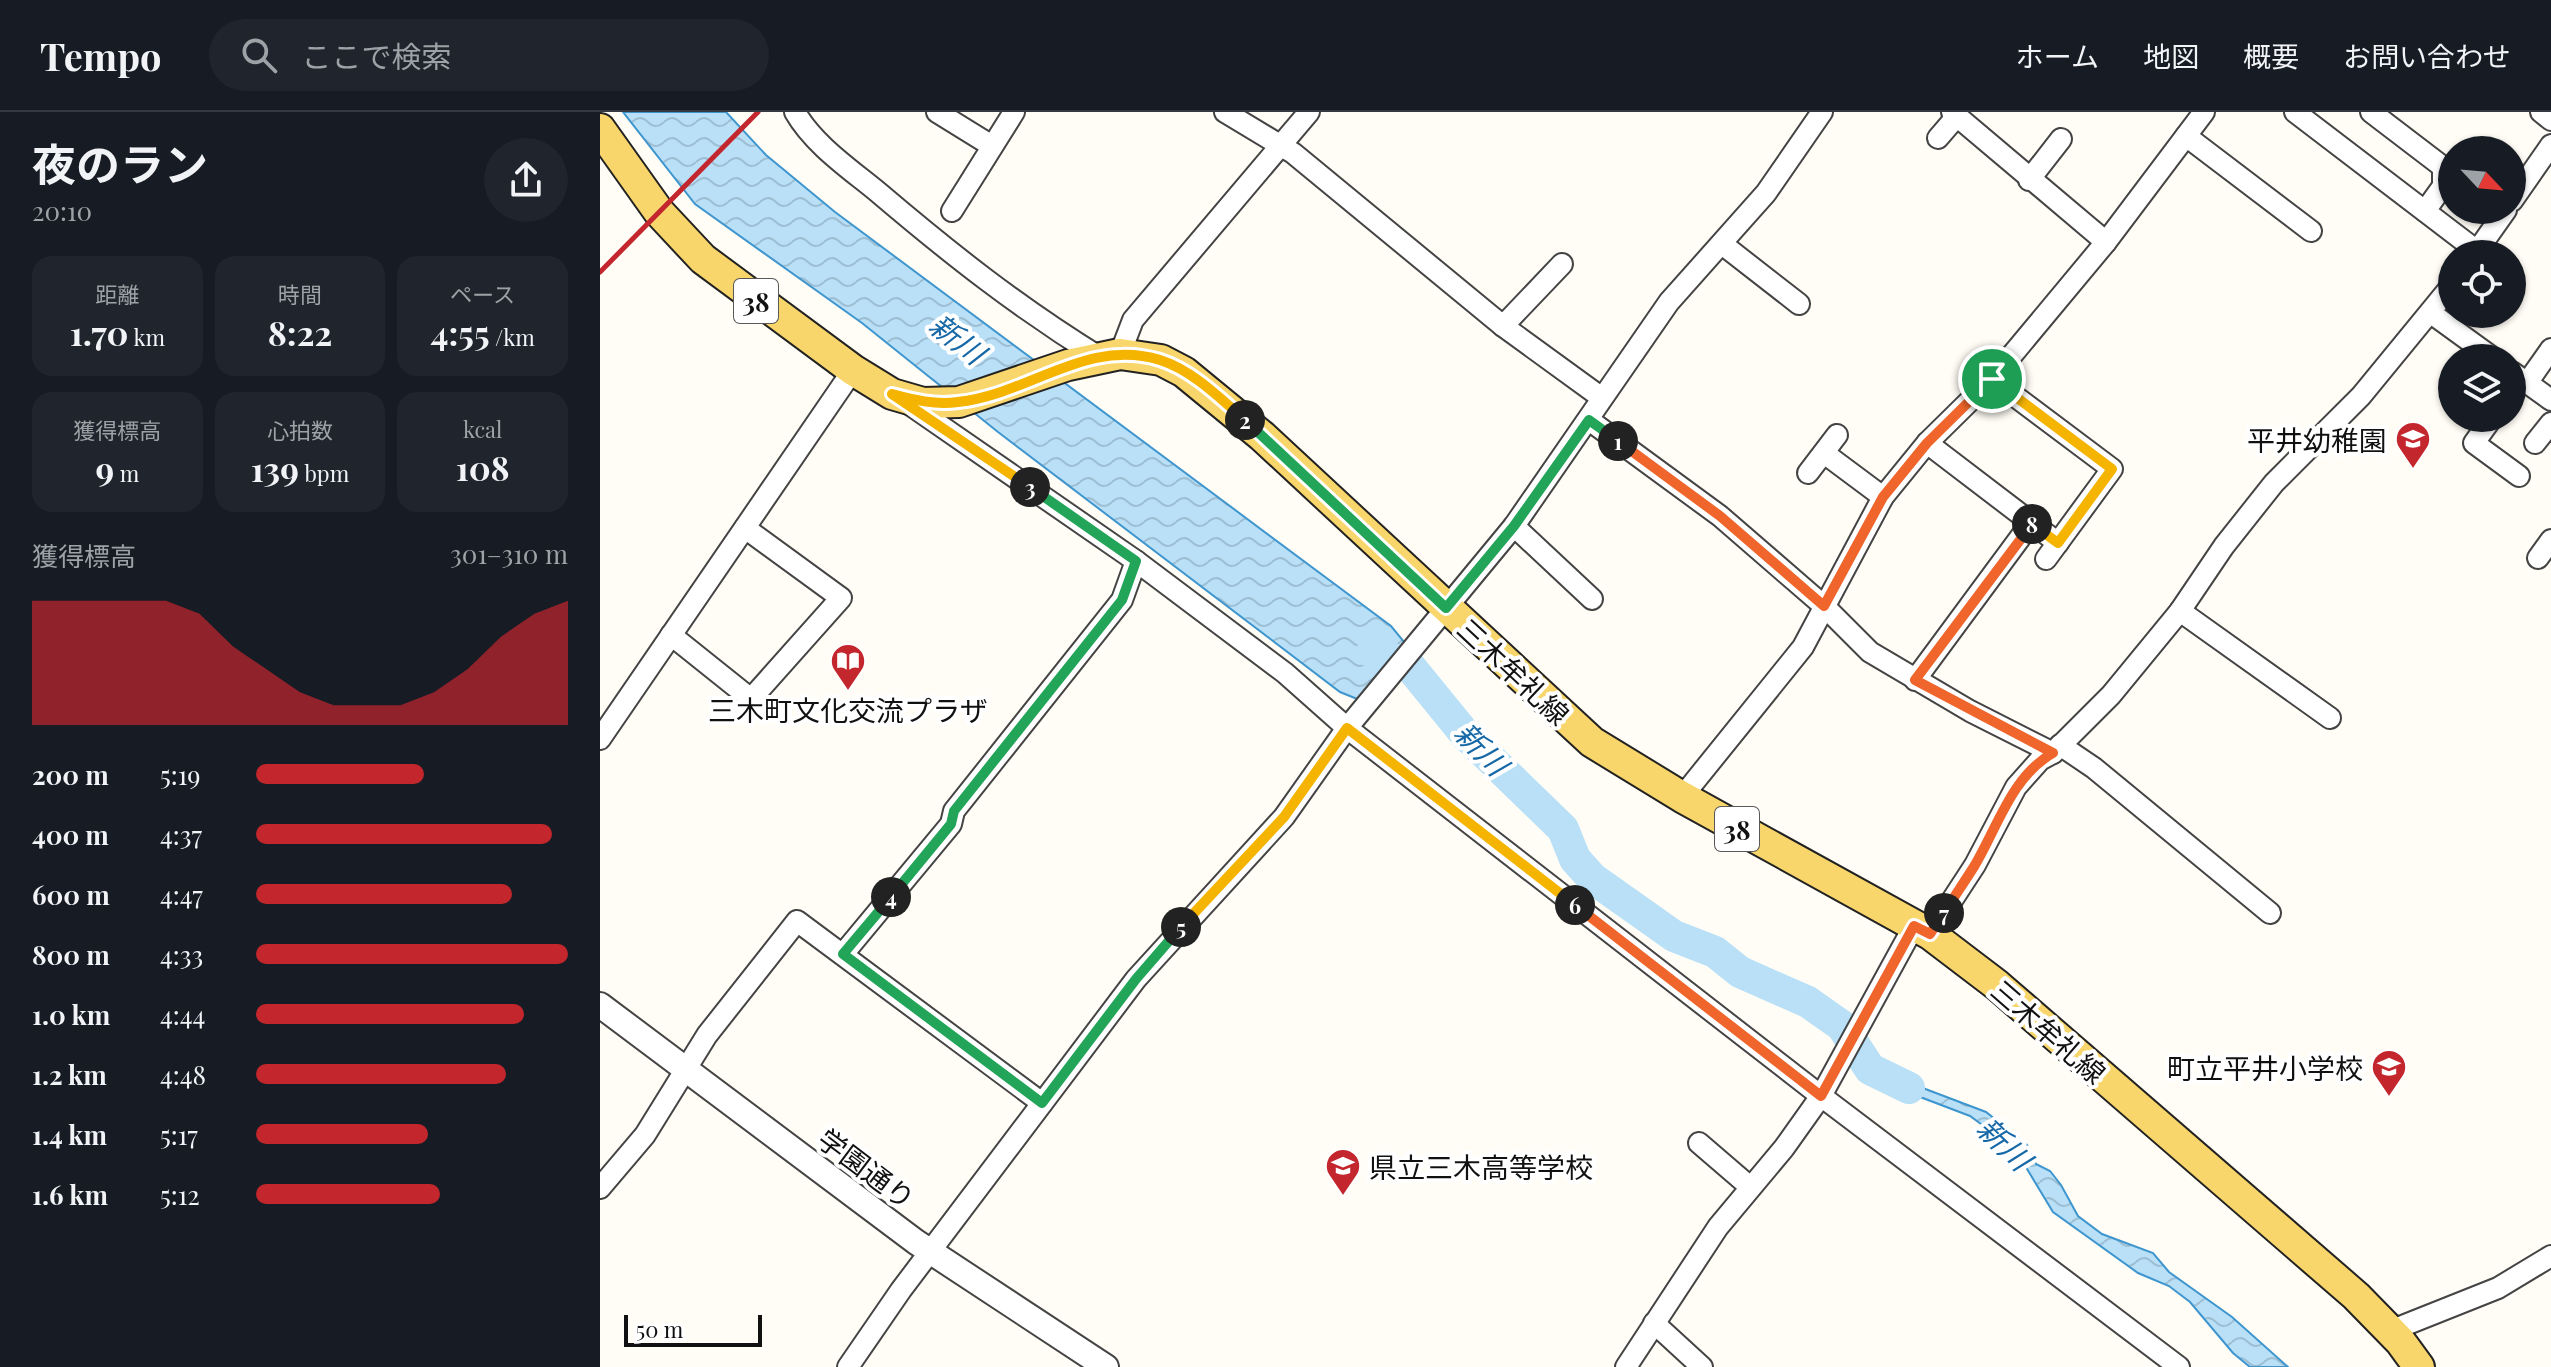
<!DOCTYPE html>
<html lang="ja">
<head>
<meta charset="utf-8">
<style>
  body { margin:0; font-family:"Playfair Display","Noto Sans JP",serif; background:#20242c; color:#f1f3f6; height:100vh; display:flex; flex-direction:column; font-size:30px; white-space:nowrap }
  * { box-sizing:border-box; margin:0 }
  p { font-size:26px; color:#9ea1a6 }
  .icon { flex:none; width:44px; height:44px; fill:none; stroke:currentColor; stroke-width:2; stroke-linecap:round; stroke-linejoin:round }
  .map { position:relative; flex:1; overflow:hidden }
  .drawer { display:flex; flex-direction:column; background:#171b24; width:600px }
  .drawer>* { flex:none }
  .needle { width:52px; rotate:116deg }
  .tools { position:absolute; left:1838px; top:24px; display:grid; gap:16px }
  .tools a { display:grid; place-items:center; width:88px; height:88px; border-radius:50%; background:#171b24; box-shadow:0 2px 6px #0004; font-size:40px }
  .scale { position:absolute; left:24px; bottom:20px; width:138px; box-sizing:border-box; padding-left:8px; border:4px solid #111; border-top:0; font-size:22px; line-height:28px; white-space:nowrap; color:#111; -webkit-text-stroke:6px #fff; paint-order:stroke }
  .pin { position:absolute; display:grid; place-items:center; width:68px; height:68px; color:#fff; margin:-34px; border:4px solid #fff; border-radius:50%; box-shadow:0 2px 8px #0007 }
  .km { position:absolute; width:40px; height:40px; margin:-20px; border-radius:50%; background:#222; color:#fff; font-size:22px; line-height:40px; text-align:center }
  .round { display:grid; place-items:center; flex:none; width:84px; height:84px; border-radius:42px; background:#20242c }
  .head { display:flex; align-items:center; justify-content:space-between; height:136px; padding:0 32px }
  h1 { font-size:44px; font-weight:700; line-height:60px }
  .metrics { display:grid; grid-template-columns:repeat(3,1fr); gap:12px; height:136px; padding:8px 32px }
  .metrics div { display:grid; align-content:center; border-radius:20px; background:#20242c; text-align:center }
  .metrics b { font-size:34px; font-weight:700 }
  .metrics small { font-size:22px; font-weight:400 }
  .metrics p { font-size:22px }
  .chart { height:224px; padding:16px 32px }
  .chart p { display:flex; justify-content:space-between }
  .chart svg { width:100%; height:144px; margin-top:8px; fill:#c4262e; opacity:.7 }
  ul { padding:0 32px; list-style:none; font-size:26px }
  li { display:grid; grid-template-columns:128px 96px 1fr; align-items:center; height:60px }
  li i { height:20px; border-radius:10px; background:#c4262e }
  header { display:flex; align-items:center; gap:48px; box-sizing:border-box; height:112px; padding:0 40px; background:#171b24; border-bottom:2px solid #363941 }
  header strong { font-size:38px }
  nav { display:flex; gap:44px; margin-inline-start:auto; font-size:28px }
  .search { width:560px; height:72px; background:#20242c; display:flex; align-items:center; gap:20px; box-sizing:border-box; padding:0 28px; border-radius:44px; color:#9ea1a6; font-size:30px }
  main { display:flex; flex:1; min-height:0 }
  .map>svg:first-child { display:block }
  .water { fill:url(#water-waves); stroke:#3f96cf; stroke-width:2 }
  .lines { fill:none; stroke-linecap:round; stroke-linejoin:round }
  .river { stroke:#b9e0f7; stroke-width:32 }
  .minor-casing { stroke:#444; stroke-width:24 }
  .tertiary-casing { stroke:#444; stroke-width:28 }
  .primary-casing { stroke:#222; stroke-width:34 }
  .minor { stroke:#fff; stroke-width:20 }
  .tertiary { stroke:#fff; stroke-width:24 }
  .primary { stroke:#f9d66b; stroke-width:30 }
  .rail { stroke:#c4262e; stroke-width:5 }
  .split-1-casing { stroke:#fff; stroke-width:16 }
  .split-2-casing { stroke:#fff; stroke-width:16 }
  .split-3-casing { stroke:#fff; stroke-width:16 }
  .split-4-casing { stroke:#fff; stroke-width:16 }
  .split-5-casing { stroke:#fff; stroke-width:16 }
  .split-6-casing { stroke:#fff; stroke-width:16 }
  .split-7-casing { stroke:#fff; stroke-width:16 }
  .split-8-casing { stroke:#fff; stroke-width:16 }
  .split-9-casing { stroke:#fff; stroke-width:16 }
  .split-1 { stroke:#f0652b; stroke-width:10 }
  .split-2 { stroke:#22a559; stroke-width:10 }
  .split-3 { stroke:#f5b400; stroke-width:10 }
  .split-4 { stroke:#22a559; stroke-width:10 }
  .split-5 { stroke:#22a559; stroke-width:10 }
  .split-6 { stroke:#f5b400; stroke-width:10 }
  .split-7 { stroke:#f0652b; stroke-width:10 }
  .split-8 { stroke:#f0652b; stroke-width:10 }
  .split-9 { stroke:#f5b400; stroke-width:10 }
  .labels { text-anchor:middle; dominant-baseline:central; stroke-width:8; stroke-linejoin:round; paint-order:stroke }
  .shield { fill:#fff; stroke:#585858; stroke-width:2 }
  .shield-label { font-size:26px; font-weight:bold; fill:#111 }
  .poi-label { font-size:28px; fill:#111; stroke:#fff; text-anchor:end }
  .street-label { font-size:28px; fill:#111; stroke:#fff }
  .water-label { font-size:30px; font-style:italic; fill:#1768a6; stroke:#fff }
</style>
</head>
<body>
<header>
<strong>Tempo</strong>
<div class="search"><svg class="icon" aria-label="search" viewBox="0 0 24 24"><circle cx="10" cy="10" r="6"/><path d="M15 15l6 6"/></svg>ここで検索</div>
<nav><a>ホーム</a><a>地図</a><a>概要</a><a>お問い合わせ</a></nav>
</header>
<main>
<section class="drawer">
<div class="head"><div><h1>夜のラン</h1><p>20:10</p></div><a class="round"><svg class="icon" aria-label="share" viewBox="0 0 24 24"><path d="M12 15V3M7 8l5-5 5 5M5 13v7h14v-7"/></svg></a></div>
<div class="metrics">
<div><p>距離</p><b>1.70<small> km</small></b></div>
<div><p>時間</p><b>8:22</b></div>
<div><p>ペース</p><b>4:55<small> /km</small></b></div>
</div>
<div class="metrics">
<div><p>獲得標高</p><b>9<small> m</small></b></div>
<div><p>心拍数</p><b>139<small> bpm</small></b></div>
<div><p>kcal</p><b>108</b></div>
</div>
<div class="chart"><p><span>獲得標高</span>301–310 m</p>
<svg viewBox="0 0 160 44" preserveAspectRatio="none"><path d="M0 44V6L10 6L20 6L30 6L40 6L50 10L60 20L70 27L80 34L90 38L100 38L110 38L120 34L130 27L140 17L150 10L160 6V44z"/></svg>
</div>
<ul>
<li><b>200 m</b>5:19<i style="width:54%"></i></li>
<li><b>400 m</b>4:37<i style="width:95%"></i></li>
<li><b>600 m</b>4:47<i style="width:82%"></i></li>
<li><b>800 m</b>4:33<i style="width:100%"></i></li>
<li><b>1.0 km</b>4:44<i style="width:86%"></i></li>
<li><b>1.2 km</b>4:48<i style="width:80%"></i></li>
<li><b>1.4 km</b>5:17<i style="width:55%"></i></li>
<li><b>1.6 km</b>5:12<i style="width:59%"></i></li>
</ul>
</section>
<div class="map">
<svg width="1951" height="1255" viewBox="0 0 1951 1255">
  <defs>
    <pattern id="water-waves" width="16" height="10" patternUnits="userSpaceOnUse" patternTransform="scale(2)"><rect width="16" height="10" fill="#b9e0f7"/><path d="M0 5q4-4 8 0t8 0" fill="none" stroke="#9ebfd3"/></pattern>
  </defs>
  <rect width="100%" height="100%" fill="#fffdf5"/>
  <g class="water">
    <polygon points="23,0 126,0 166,43 235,100 791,514 805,531 772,593 740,580 398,320 262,211 95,92"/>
    <polygon points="1270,956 1386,1000 1427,1033 1436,1052 1450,1059 1461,1073 1478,1104 1502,1122 1553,1141 1569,1160 1632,1205 1688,1255 1650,1255 1633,1241 1590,1190 1569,1174 1538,1161 1453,1100 1424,1052 1385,1015 1370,1004 1307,980"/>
  </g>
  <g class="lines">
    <polyline class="river" points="772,540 808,552 865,622 963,717 975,747 992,766 1074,824 1115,840 1140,860 1208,890 1242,914 1270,957 1309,976"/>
    <defs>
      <g id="minor">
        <path d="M195 0C214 33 250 57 279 81 352 143 418 195 499 245"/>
        <polyline points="337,0 392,34"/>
        <polyline points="625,0 693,41 903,214 1002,286"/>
        <polyline points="1352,0 1506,130"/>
        <polyline points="1695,0 1877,139"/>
        <polyline points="1771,0 1843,55 1843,74 1825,99"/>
        <polyline points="1941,0 1951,8"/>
        <polyline points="1586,24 1711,119"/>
        <polyline points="1338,26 1357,4"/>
        <polyline points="1429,68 1461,27"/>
        <polyline points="1912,89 1951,33"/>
        <polyline points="352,99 414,0"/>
        <polyline points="1122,132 1199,192"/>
        <polyline points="1875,142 1906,98"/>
        <polyline points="1831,201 1893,246"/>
        <polyline points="903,214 962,152"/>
        <polyline points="520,242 533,208 709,0"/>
        <polyline points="1912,260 1951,288"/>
        <polyline points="1392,267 1512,357 1446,447"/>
        <polyline points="1927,271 1951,237"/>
        <polyline points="309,292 536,449 685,561 747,616 1221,984 1579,1255"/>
        <polyline points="1892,306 1874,331 1919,364"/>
        <polyline points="989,308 1120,404 1224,494 1270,540 1370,599 1453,641"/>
        <polyline points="1327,331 1458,431"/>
        <polyline points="1935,331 1951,311"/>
        <polyline points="1224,341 1283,385"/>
        <polyline points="1208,361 1237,323"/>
        <polyline points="914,414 992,487"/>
        <polyline points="1938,446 1951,428"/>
        <polyline points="1580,499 1730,606"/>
        <polyline points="71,523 151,587 241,486 145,416"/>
        <polyline points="1315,568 1431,411"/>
        <polyline points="0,627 253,258"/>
        <polyline points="1460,633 1494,656 1670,801"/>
        <polyline points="1082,685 1203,535 1283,385 1327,331 1392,267 1506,130 1604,0"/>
        <polyline points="1330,822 1375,753 1416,675 1440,648 1453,641 1511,583 1580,499 1624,434 1674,371 1761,284 1852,173"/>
        <polyline points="243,842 351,712 354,699 522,488 536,449"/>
        <polyline points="1099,1031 1149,1074"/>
        <polyline points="0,1076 45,1023 107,923 197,809 442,991"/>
        <polyline points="1054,1211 1102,1255"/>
        <polyline points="1790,1219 1898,1176 1951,1144"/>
        <polyline points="248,1255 301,1178 536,867 684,705 747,616 914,414 1069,190 1166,81 1222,0"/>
        <polyline points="1026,1255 1118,1115 1184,1036 1221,984 1314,814"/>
      </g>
      <polyline id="tertiary" points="0,893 316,1130 506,1255"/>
      <polyline id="primary" points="0,17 59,100 103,147 253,258 292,282 323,291 359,290 468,253 520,242 561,248 584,260 662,324 992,630 1082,685 1330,822 1397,873 1756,1184 1800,1229 1819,1255"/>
    </defs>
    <use href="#minor" class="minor-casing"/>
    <use href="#tertiary" class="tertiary-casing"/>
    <use href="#primary" class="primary-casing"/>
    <use href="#minor" class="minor"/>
    <use href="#tertiary" class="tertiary"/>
    <use href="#primary" class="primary"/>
    <polyline class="rail" points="0,160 158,0"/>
  </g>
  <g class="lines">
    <defs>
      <polyline id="split-1" points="1018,329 1120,404 1224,494 1283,385 1327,331 1392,267"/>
      <polyline id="split-2" points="645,308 846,496 914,414 989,308 1018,329"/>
      <path id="split-3" d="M430 375 292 282C314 288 335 293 358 290 428 283 487 225 560 248 592 258 620 286 645 308"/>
      <polyline id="split-4" points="291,785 351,712 354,699 522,488 536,449 430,375"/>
      <polyline id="split-5" points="291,785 243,842 442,991 536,867 581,815"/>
      <polyline id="split-6" points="581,815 684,705 747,616 975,793"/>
      <polyline id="split-7" points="975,793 1221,984 1314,814 1330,822 1344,801"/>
      <path id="split-8" d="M1344 801C1354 785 1365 769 1375 753 1398 714 1412 664 1453 641L1315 568 1432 412"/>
      <polyline id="split-9" points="1392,267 1512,357 1458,431 1432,412"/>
    </defs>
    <use href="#split-1" class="split-1-casing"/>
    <use href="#split-2" class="split-2-casing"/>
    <use href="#split-3" class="split-3-casing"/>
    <use href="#split-4" class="split-4-casing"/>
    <use href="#split-5" class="split-5-casing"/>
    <use href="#split-6" class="split-6-casing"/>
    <use href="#split-7" class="split-7-casing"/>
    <use href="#split-8" class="split-8-casing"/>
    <use href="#split-9" class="split-9-casing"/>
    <use href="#split-1" class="split-1"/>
    <use href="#split-2" class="split-2"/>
    <use href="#split-3" class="split-3"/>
    <use href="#split-4" class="split-4"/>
    <use href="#split-5" class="split-5"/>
    <use href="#split-6" class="split-6"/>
    <use href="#split-7" class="split-7"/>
    <use href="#split-8" class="split-8"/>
    <use href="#split-9" class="split-9"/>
  </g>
  <defs>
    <symbol id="school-pin" viewBox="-11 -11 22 30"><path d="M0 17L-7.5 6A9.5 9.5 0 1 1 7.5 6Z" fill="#c4262e" stroke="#fff"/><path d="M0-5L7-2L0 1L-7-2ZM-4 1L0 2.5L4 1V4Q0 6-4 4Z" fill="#fff"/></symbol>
    <symbol id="library-pin" viewBox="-11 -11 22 30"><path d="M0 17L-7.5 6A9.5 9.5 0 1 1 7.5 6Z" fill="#c4262e" stroke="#fff"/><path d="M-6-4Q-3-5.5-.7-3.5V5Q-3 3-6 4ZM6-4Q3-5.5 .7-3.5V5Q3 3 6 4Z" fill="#fff"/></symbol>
  </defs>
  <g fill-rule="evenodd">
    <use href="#school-pin" x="1793" y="307" width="40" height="54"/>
    <use href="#library-pin" x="228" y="529" width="40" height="54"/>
    <use href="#school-pin" x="1769" y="935" width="40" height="54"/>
    <use href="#school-pin" x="723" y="1034" width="40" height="54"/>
  </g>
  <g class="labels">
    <g class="shield">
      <rect x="134" y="167" width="44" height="44" rx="6"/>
      <rect x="1115" y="695" width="44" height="44" rx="6"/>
    </g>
    <g class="shield-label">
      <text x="156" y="189">38</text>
      <text x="1137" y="717">38</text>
    </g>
    <g class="poi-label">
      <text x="1787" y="327">平井幼稚園</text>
      <text x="248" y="597" text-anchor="middle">三木町文化交流プラザ</text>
      <text x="1763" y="955">町立平井小学校</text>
      <text x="769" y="1054" text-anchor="start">県立三木高等学校</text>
    </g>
    <g class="street-label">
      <text transform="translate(914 559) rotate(43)">三木牟礼線</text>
      <text transform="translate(1449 919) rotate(41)">三木牟礼線</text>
      <text transform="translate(267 1056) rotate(37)">学園通り</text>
    </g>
    <g class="water-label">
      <text transform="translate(358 226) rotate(38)">新川</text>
      <text transform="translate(882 636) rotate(46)">新川</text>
      <text transform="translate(1405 1031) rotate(44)">新川</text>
    </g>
  </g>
</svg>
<div class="tools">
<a><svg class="needle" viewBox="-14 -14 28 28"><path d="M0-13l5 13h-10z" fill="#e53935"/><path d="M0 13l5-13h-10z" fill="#9ea1a6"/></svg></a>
<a><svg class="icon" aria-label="locate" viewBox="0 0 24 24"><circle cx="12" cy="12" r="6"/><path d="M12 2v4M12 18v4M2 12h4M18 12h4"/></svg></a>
<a><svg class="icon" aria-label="layers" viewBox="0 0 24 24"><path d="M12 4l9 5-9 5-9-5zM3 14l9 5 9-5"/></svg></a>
</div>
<div class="scale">50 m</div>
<div class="pin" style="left:1392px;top:267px;background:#1e9e55"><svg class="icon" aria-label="arrive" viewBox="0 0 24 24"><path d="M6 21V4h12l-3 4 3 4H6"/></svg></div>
<b class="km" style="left:1018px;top:329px">1</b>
<b class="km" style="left:645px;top:308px">2</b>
<b class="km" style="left:430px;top:375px">3</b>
<b class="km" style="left:291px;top:785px">4</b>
<b class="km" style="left:581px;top:815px">5</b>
<b class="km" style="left:975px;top:793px">6</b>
<b class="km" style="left:1344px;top:801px">7</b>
<b class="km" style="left:1432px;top:412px">8</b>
</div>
</main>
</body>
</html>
